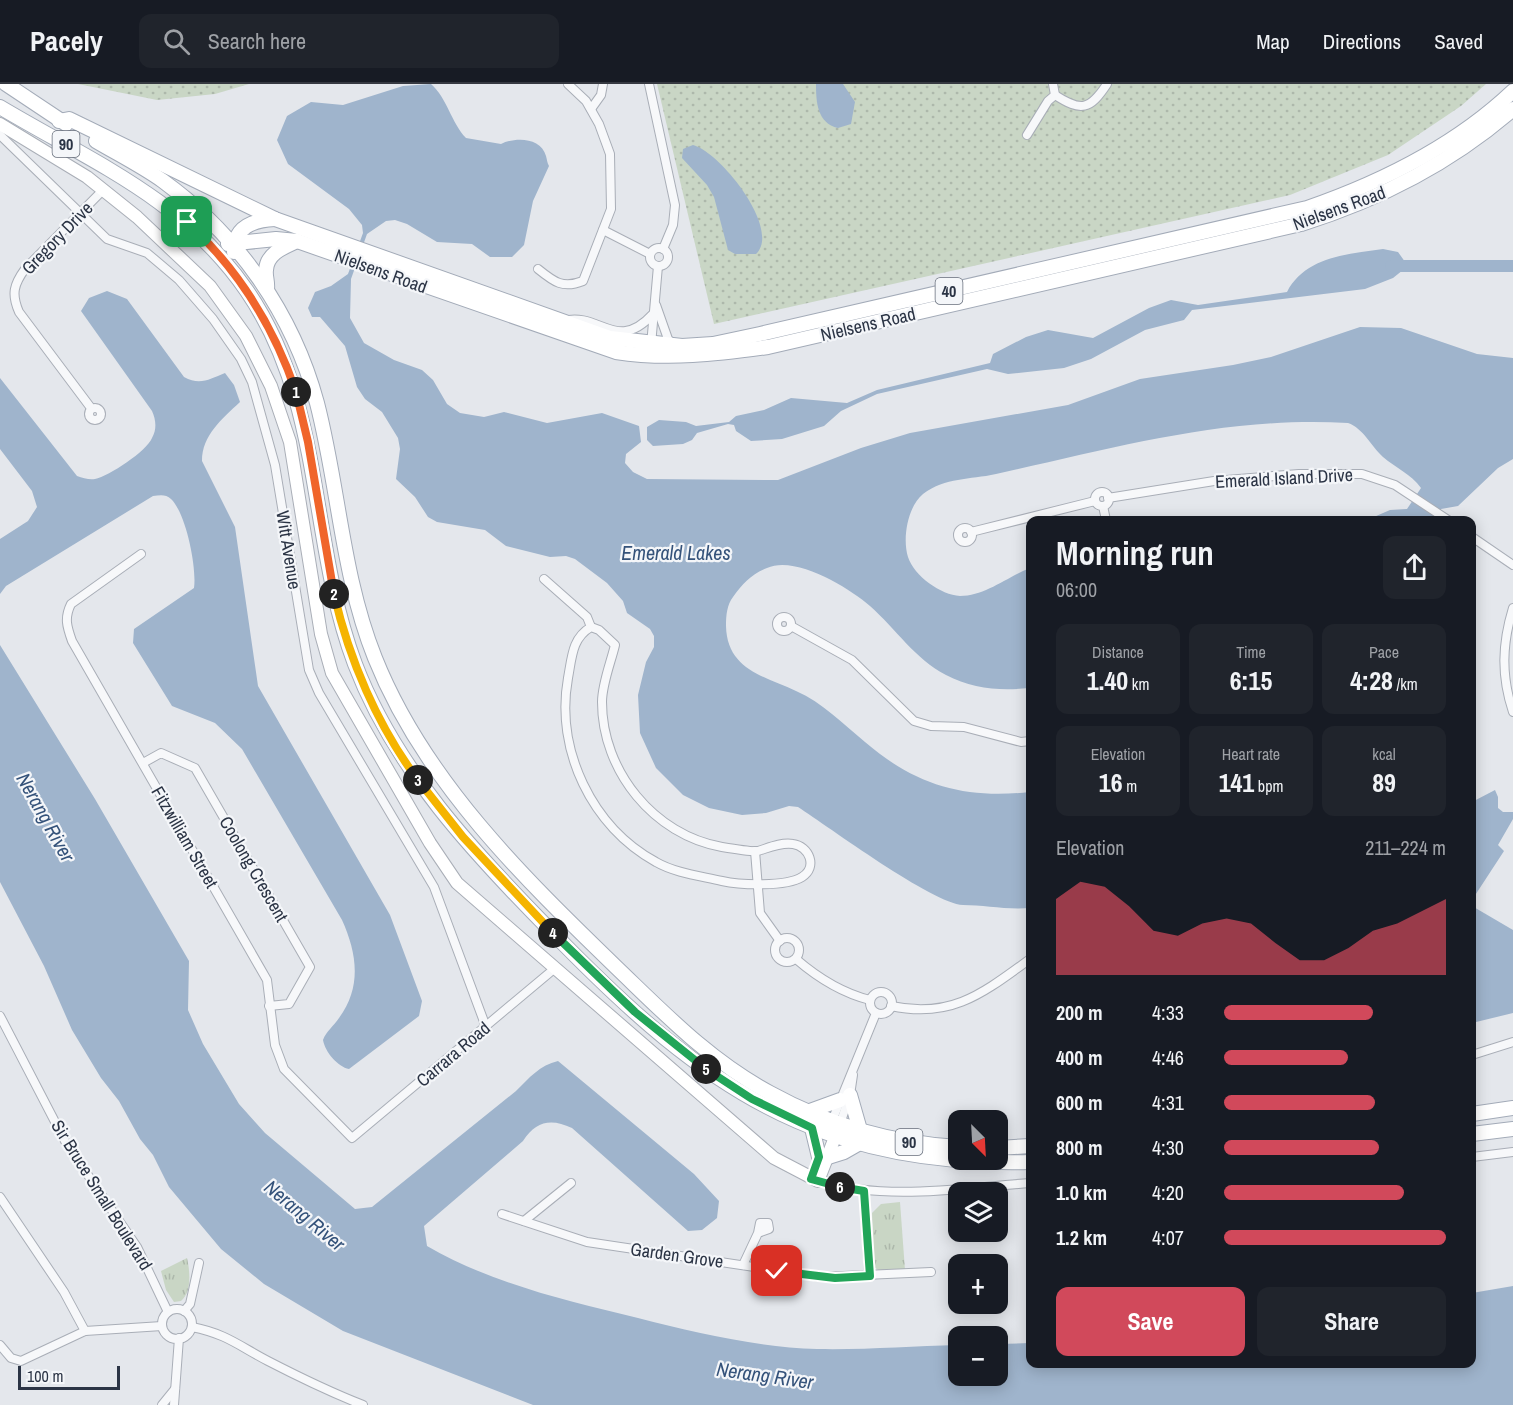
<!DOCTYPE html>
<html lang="en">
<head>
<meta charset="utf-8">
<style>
  body { margin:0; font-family:"Archivo Narrow",sans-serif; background:#20242c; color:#f1f3f6; height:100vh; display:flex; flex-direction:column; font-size:22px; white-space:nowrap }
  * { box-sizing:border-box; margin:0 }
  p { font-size:20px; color:#9ea1a6 }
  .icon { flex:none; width:33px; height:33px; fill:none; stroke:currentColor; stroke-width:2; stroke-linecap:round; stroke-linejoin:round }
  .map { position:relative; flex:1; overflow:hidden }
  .sheet { position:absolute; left:1026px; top:432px; width:450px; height:852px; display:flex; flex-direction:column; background:#171b24; border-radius:12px; box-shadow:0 3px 15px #0003 }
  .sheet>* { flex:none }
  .needle { width:39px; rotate:156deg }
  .controls { position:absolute; left:948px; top:1026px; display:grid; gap:12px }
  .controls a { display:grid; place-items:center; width:60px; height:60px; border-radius:12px; background:#171b24; box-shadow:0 3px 15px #0003; font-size:30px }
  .scale { position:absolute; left:18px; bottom:15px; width:102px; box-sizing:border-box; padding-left:6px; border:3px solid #2b3445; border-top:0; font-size:16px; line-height:21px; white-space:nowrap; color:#2b3445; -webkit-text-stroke:4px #f4f6f9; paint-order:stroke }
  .pin { position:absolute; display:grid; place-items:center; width:51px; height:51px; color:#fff; margin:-26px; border-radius:12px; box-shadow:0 3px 9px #0006 }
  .km { position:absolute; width:30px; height:30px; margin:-15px; border-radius:50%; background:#222; color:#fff; font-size:16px; line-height:30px; text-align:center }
  .round { display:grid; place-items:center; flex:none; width:63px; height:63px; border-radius:12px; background:#20242c }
  .overview { display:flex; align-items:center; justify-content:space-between; height:102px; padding:0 30px }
  h1 { font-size:33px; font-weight:800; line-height:45px }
  .figures { display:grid; grid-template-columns:repeat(3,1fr); gap:9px; height:102px; padding:6px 30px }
  .figures div { display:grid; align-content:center; border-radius:12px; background:#20242c; text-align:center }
  .figures b { font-size:26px; font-weight:800 }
  .figures small { font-size:16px; font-weight:400 }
  .figures p { font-size:16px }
  .chart { height:168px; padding:12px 30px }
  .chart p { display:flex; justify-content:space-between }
  .chart svg { width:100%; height:108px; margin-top:6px; fill:#d1495b; opacity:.7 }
  .primary-button { display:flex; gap:12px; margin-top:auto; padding:12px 30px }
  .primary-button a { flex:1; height:69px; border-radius:12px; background:#d1495b; color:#fff; font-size:24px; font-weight:800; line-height:69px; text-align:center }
  .primary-button a+a { background:#20242c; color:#f1f3f6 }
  ul { padding:0 30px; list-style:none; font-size:20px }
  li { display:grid; grid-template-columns:96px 72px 1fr; align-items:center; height:45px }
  li i { height:15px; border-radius:8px; background:#d1495b }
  header { display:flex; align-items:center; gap:36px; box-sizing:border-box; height:84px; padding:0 30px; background:#171b24; border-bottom:2px solid #363941 }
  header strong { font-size:28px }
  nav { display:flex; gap:33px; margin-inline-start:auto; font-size:21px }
  .search { width:420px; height:54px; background:#20242c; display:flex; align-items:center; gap:15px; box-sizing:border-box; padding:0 21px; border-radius:12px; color:#9ea1a6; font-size:22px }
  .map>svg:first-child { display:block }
  .grass { fill:url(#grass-dots) }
  .park { fill:url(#park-tufts) }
  .water { fill:#9fb4cc }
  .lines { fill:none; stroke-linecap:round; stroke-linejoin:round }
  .river { stroke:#9fb4cc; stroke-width:12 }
  .street-casing { stroke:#a9aeb7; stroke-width:10 }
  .secondary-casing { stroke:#a9aeb7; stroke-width:14 }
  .primary-casing { stroke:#a3abb8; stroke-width:16 }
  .street { stroke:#f7f8fa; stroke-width:8 }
  .secondary { stroke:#fff; stroke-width:12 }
  .primary { stroke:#fff; stroke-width:14 }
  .split-1-casing { stroke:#fff; stroke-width:12 }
  .split-2-casing { stroke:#fff; stroke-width:12 }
  .split-3-casing { stroke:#fff; stroke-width:12 }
  .split-4-casing { stroke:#fff; stroke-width:12 }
  .split-5-casing { stroke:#fff; stroke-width:12 }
  .split-6-casing { stroke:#fff; stroke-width:12 }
  .split-7-casing { stroke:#fff; stroke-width:12 }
  .split-1 { stroke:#f0652b; stroke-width:8 }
  .split-2 { stroke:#f0652b; stroke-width:8 }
  .split-3 { stroke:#f5b400; stroke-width:8 }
  .split-4 { stroke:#f5b400; stroke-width:8 }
  .split-5 { stroke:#22a559; stroke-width:8 }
  .split-6 { stroke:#22a559; stroke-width:8 }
  .split-7 { stroke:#22a559; stroke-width:8 }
  .labels { text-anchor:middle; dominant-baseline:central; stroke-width:4.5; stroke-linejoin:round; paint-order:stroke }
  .shield { fill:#f4f6f9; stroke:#676e7b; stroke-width:1.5 }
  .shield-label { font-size:16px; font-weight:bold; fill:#2b3445 }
  .street-label { font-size:18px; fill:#2b3445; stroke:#f4f6f9 }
  .water-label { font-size:20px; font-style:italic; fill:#34527a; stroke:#f4f6f9 }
</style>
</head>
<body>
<header>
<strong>Pacely</strong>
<div class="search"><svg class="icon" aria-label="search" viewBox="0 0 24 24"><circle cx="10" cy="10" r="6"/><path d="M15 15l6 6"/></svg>Search here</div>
<nav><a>Map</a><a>Directions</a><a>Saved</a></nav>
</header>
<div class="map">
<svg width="1513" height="1321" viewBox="0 0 1513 1321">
  <defs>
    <pattern id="grass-dots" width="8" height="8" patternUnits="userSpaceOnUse" patternTransform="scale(1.5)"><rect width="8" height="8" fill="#c9d6c5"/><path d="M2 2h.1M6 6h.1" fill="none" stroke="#adb8ab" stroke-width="1.8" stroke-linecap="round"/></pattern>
    <pattern id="park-tufts" width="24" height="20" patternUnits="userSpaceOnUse" patternTransform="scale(1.5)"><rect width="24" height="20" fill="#c9d6c5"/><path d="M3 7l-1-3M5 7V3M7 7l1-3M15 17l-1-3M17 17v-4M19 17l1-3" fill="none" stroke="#adb8ab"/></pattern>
  </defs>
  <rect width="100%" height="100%" fill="#e4e7ec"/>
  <g class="grass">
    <polygon points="78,0 249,0 215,10 157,16"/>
    <polygon points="657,0 1486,0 1461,22 1388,71 1290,111 714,240"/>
  </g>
  <g class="park">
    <polygon points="900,1118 905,1186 881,1188 874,1183 872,1129 881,1120"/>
    <path d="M187 1174C190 1187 192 1208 181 1217L174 1218 166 1206 161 1187Z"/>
  </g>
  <g class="water">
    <path d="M431 0C447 14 451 38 466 54L501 60C515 53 541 53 546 72 547 75 547 79 549 82L533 117 524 161 512 173H490L472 160 437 158 407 140 395 136 386 137 367 150 351 195 350 234 364 259 394 276 422 286 433 296 447 320 460 329 484 333 504 328 547 339 602 329 639 342 641 358 626 370 625 379 633 388 647 395 778 396 861 364 910 349 1068 321 1140 295 1233 281 1271 273 1360 243 1401 244 1477 270 1513 274V375L1498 384 1458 422 1441 425 1433 436H1367L1390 426 1407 425 1421 404C1411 390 1396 384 1383 373 1371 362 1363 344 1348 339 1225 332 1115 364 996 390 969 396 946 393 923 410 908 422 902 454 908 473 914 492 941 511 960 512 985 512 1007 493 1030 484L1029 604C1001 607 972 605 946 591 914 574 897 546 870 522 849 504 796 471 767 484 752 490 743 499 733 513 727 521 726 531 726 542 727 585 763 592 796 607 823 619 842 639 865 658 916 702 965 715 1030 708V824C1007 826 984 821 963 821 933 820 829 743 798 723L789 722 766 729 742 731 709 724 683 711 656 684 640 649 638 611 646 578 654 563V552L650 545 627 529 623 517 607 499 575 475 566 472 550 473 506 462 485 446 437 438 428 433 415 413 396 395 400 365 398 354 382 328 365 315 357 303 345 262 320 233H312L308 224 315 208 331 202 348 190 363 149 362 141 349 125 288 80 277 56 287 32 311 18 343 21 403 2Z"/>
    <path d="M816 0H843L855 18 851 40 838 44C817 39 816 18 816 0Z"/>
    <path d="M693 61C720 68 782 145 756 170H735L728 166 714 113 707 101 682 74 683 65Z"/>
    <path d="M1383 165 1398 168 1408 182 1393 194 1365 205 1192 226 1184 236 1145 246 1091 275 1064 284 1008 290 987 285 877 310 841 327 824 342 782 355 751 357 736 347 734 341 728 340 697 349 692 356 683 360 653 362 647 356V343L659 336 686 338 696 342 729 338 736 332 764 326 791 314 847 319 877 306 990 279 993 270 1026 253 1048 246 1093 254 1149 224 1171 216 1198 221 1287 208C1305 173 1347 170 1383 165Z"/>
    <path d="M107 207 127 215 184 293C200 302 210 295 225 289L234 301 240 318C222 335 202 351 202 377L235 443 258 602 390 831 422 917 419 932 349 985C338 983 325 968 323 956 326 947 334 942 339 934 362 903 357 869 342 836L242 665 215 639 172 622 133 559 134 545 194 504C197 484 186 429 171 415 166 410 160 411 153 412L6 502 0 510V455L28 437 37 423 32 407 0 365V294L77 392C83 394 89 396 95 395 109 392 147 367 152 354 157 345 156 336 152 327L81 227 89 214Z"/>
    <path d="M0 561 95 715 189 877 188 926 203 960 239 1020 265 1049 355 1125 372 1123 516 1007C529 994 540 981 558 977L694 1090 719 1117 717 1134 702 1146 688 1147 572 1044C551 1034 536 1037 523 1057L424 1142 427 1162C491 1199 566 1217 638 1234 696 1249 757 1263 817 1265 864 1266 912 1262 958 1261V1292H998V1260L1030 1259V1280H1472V1209L1513 1202V1321H533L343 1247 264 1200 221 1165 169 1103 153 1071 140 1055 119 1017 101 994 72 946 44 882 0 798Z"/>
    <polygon points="1495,706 1498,713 1498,724 1503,728 1513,728 1513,735 1498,761 1504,767 1472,816 1472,718"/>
    <polygon points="1472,822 1513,846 1513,929 1472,939"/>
  </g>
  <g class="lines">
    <polyline class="river" points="1391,182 1513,182"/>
    <defs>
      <g id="street">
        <polyline points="649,0 675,121 673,141 663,165"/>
        <path d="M1055 11C1081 28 1090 26 1107 0"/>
        <polyline points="591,25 601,11 603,0"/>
        <polyline points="0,51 107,155 147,169 179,196 213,235 241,275 252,298 275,381 309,586 319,609 434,803 486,943"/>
        <polyline points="1027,51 1048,17 1055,11 1053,0"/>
        <polyline points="603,146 650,170"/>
        <circle cx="659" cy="173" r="9"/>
        <path d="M538 185C554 198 563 205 583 197L611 125 610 70 599 40 586 17 568 0"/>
        <polyline points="656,221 668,255 674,261"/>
        <path d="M563 237C600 227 616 270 653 230"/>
        <polyline points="651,261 658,182"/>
        <circle cx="95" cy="330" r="6"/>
        <path d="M91 324 19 228C11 210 14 200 25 185L104 105"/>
        <circle cx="1102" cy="415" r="7"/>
        <polyline points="1108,414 1214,397 1299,390 1362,390 1395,401 1448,436"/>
        <polyline points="1103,422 1106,436"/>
        <circle cx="965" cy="451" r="7"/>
        <polyline points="971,448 1095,417"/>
        <polyline points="1472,453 1513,481"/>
        <path d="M141 470 71 520C64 534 67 543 72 557L267 896 275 961 284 985 352 1054 554 885"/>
        <polyline points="544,495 587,533 591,543"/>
        <path d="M1513 524C1502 560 1501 592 1513 628"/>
        <circle cx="784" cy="540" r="7"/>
        <polyline points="791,542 852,576 914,637 931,642 964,643 1021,658 1030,657"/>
        <path d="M591 543 599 546 615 561C611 578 602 600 602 618 602 687 654 751 722 763 728 764 753 768 758 767 768 764 781 758 793 760 809 762 818 783 802 793 786 803 740 801 722 797 701 792 675 789 656 778 592 743 555 666 568 594 572 573 572 554 591 543Z"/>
        <polyline points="143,679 161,669 195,684 310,883 289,920 269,922"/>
        <polyline points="755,767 760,829 780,857"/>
        <circle cx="787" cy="866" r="12"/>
        <path d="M796 875C818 894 842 909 870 916"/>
        <circle cx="881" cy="919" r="11"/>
        <path d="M891 922C952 935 983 909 1030 875"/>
        <polyline points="0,932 66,1059 137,1163 168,1228"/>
        <polyline points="1472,971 1513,958"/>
        <polyline points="832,1037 876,929"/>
        <polyline points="840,1040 850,1011 853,991"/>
        <polyline points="1472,1073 1513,1068"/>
        <path d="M818 1097C887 1117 961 1104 1030 1099"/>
        <polyline points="864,1107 869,1192"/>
        <polyline points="0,1113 64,1208 85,1247"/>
        <polyline points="502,1130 587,1158 821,1193 931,1188"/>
        <polyline points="524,1137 571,1099"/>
        <polyline points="743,1181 758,1149 760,1139 768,1139 769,1145 758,1149"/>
        <circle cx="177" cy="1240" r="15"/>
        <polyline points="184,1227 190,1220 199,1179"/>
        <path d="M192 1243C227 1250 239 1262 268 1277 299 1293 330 1308 363 1321"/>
        <polyline points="0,1261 11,1274 21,1277 85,1247 162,1242"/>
        <polyline points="162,1321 175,1305"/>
        <polyline points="174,1321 179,1254"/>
      </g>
      <polyline id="secondary" points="0,40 87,93 137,133 210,202 246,252 271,302 290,358 321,550 332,589 430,759 457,799 774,1074 818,1097 839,1043"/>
      <g id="primary">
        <polyline points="6,0 66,40"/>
        <path d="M0 23C92 78 184 115 247 207 325 321 308 455 355 580 395 685 474 769 552 848 623 921 702 996 797 1037 871 1070 950 1080 1030 1078"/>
        <path d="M59 37 69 35 275 135 610 254 682 262 713 260 760 250 1307 124C1382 98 1455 62 1513 7"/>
        <path d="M96 57C118 70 142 82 163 97 238 151 293 230 317 319 339 404 342 492 375 574 424 697 524 794 617 884 665 930 710 977 770 1009 828 1041 893 1059 958 1063"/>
        <path d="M228 160 276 155 297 157 616 268C668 276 717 270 768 263L1301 140C1378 116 1451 79 1513 25"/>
        <path d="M234 168C234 143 253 136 275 135"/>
        <path d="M267 205C268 198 265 192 266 186 267 169 284 163 297 157"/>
        <polyline points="850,1011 860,1046"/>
        <polyline points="807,1028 840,1016"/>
        <polyline points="1472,1030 1513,1024"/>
        <polyline points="812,1044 819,1073"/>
        <polyline points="1472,1050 1513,1045"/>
        <polyline points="998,1064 1030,1062"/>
        <polyline points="828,1073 844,1068 858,1060"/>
      </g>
    </defs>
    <use href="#street" class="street-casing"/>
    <use href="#secondary" class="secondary-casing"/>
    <use href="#primary" class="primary-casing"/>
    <use href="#street" class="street"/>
    <use href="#secondary" class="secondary"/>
    <use href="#primary" class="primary"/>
  </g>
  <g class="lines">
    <defs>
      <path id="split-1" d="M187 138C238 185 274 243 296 308"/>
      <polyline id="split-2" points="296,308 308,358 334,510"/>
      <path id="split-3" d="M334 510C349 575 377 641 418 696"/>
      <polyline id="split-4" points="418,696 463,753 553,849"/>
      <polyline id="split-5" points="553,849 635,928 706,985"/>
      <polyline id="split-6" points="706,985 752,1015 812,1044 819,1073 811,1095 840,1103"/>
      <polyline id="split-7" points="777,1187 835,1194 870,1192 864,1107 840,1103"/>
    </defs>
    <use href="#split-1" class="split-1-casing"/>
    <use href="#split-2" class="split-2-casing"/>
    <use href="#split-3" class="split-3-casing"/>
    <use href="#split-4" class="split-4-casing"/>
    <use href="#split-5" class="split-5-casing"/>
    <use href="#split-6" class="split-6-casing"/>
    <use href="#split-7" class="split-7-casing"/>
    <use href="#split-1" class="split-1"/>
    <use href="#split-2" class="split-2"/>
    <use href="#split-3" class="split-3"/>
    <use href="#split-4" class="split-4"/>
    <use href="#split-5" class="split-5"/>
    <use href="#split-6" class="split-6"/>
    <use href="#split-7" class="split-7"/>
  </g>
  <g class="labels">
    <g class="shield">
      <rect x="52.5" y="47" width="27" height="26" rx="4.5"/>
      <rect x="935.5" y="194" width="27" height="26" rx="4.5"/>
      <rect x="895.5" y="1045" width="27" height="26" rx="4.5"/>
    </g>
    <g class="shield-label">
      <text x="66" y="60">90</text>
      <text x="949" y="207">40</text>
      <text x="909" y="1058">90</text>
    </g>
    <g class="street-label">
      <text transform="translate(1339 124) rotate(-20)">Nielsens Road</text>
      <text transform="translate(57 154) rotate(-46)">Gregory Drive</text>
      <text transform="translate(381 187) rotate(20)">Nielsens Road</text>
      <text transform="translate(868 240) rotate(-13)">Nielsens Road</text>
      <text transform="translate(1284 394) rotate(-3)">Emerald Island Drive</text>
      <text transform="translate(289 466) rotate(81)">Witt Avenue</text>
      <text transform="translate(185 753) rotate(60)">Fitzwilliam Street</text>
      <text transform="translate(254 785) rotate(60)">Coolong Crescent</text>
      <text transform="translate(453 970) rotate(-40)">Carrara Road</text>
      <text transform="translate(102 1111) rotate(58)">Sir Bruce Small Boulevard</text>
      <text transform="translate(677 1171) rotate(8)">Garden Grove</text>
    </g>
    <g class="water-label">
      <text x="676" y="468">Emerald Lakes</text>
      <text transform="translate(46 733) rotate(61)">Nerang River</text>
      <text transform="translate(305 1131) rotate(40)">Nerang River</text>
      <text transform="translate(765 1291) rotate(8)">Nerang River</text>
    </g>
  </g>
</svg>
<div class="controls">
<a><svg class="needle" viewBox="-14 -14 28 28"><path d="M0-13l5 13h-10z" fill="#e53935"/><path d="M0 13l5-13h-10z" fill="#9ea1a6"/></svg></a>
<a><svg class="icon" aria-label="layers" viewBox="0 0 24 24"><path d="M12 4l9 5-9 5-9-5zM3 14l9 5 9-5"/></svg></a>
<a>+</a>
<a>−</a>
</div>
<div class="scale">100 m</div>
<div class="pin" style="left:187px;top:138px;background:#1e9e55"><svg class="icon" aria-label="arrive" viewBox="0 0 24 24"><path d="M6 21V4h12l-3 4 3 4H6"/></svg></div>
<div class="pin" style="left:777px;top:1187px;background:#d93025"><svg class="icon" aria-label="check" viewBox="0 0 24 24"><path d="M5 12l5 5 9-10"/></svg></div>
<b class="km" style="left:296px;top:308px">1</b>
<b class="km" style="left:334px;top:510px">2</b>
<b class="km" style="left:418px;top:696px">3</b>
<b class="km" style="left:553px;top:849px">4</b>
<b class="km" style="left:706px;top:985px">5</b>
<b class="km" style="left:840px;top:1103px">6</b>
<section class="sheet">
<div class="overview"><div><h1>Morning run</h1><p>06:00</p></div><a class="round"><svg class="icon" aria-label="share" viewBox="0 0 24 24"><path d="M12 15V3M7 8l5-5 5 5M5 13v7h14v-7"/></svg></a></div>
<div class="figures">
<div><p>Distance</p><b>1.40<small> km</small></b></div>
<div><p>Time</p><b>6:15</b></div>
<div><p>Pace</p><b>4:28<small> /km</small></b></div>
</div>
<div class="figures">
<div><p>Elevation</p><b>16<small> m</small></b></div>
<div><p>Heart rate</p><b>141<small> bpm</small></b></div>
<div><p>kcal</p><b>89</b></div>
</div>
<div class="chart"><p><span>Elevation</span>211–224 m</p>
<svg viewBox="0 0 160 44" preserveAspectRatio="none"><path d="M0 44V13L10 6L20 8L30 16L40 26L50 28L60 23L70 21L80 23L90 31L100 38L110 38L120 33L130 26L140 23L150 18L160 13V44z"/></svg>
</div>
<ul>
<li><b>200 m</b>4:33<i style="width:67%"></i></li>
<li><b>400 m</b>4:46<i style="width:56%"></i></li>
<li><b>600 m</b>4:31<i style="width:68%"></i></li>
<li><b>800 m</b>4:30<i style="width:70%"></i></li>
<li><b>1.0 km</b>4:20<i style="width:81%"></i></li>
<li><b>1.2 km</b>4:07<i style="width:100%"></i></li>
</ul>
<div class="primary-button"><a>Save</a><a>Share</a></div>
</section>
</div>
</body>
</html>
